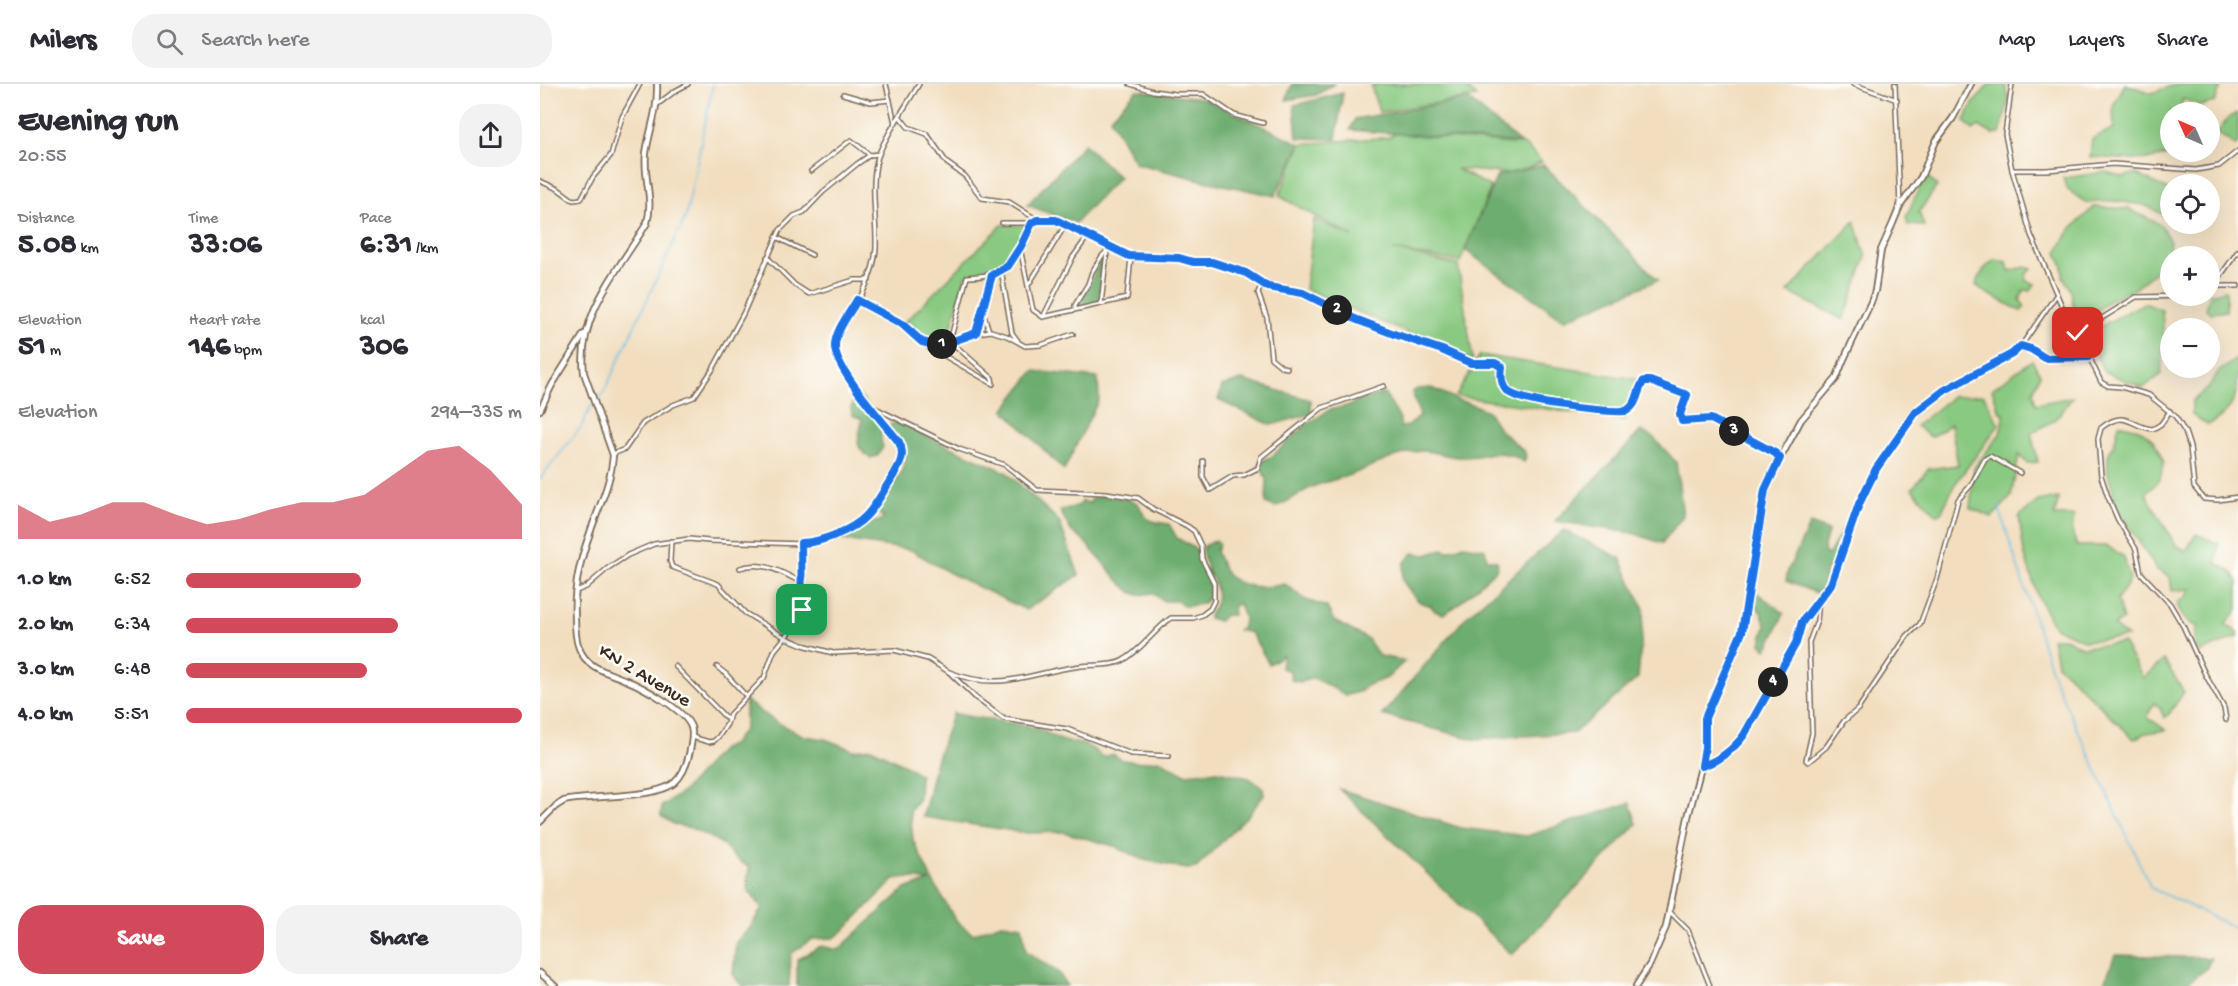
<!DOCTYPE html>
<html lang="en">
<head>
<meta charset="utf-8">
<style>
  body { margin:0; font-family:"Gochi Hand",sans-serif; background:#f2f2f3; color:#2b2b33; height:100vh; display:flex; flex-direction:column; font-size:22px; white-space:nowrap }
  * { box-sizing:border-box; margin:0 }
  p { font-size:20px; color:#7c7c81 }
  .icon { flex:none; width:33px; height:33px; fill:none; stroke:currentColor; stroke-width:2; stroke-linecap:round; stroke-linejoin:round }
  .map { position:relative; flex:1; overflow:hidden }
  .sheet { display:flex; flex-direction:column; background:#fff; width:540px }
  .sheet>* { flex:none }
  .needle { width:39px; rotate:315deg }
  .controls { position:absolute; left:1620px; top:18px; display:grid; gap:12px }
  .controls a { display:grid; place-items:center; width:60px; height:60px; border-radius:50%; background:#fff; box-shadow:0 6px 24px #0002; font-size:30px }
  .pin { position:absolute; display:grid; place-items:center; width:51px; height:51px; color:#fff; margin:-26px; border-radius:12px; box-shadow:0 3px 9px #0006 }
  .km { position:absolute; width:30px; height:30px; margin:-15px; border-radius:50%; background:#222; color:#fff; font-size:16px; line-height:30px; text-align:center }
  .round { display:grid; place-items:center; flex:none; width:63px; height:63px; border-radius:24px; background:#f2f2f3 }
  .headline { display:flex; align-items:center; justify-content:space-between; height:102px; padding:0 18px }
  h1 { font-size:33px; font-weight:700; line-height:45px }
  .figures { display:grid; grid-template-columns:repeat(3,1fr); gap:9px; height:102px; padding:6px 18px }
  .figures div { display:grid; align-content:center }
  .figures b { font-size:30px; font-weight:700 }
  .figures small { font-size:16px; font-weight:400 }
  .figures p { font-size:16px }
  .chart { height:168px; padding:12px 18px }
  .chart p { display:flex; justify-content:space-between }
  .chart svg { width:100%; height:108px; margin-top:6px; fill:#d1495b; opacity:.7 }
  .button { display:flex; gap:12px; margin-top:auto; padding:12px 18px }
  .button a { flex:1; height:69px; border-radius:24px; background:#d1495b; color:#fff; font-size:24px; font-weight:700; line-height:69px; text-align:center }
  .button a+a { background:#f2f2f3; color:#2b2b33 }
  ul { padding:0 18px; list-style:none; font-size:20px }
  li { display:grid; grid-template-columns:96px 72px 1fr; align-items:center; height:45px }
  li i { height:15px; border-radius:8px; background:#d1495b }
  header { display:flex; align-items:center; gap:36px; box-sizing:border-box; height:84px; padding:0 30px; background:#fff; border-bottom:2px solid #e1e1e2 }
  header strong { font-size:28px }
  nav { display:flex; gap:33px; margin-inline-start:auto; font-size:21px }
  .search { width:420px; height:54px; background:#f2f2f3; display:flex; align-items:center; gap:15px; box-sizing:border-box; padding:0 21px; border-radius:24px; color:#7c7c81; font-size:22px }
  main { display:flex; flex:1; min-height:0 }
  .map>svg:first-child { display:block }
  .green { fill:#89c981; stroke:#627a50; stroke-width:1.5 }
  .forest { fill:#6ead6f; stroke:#546c46; stroke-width:1.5 }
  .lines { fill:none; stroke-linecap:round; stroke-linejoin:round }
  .stream { stroke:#65bde2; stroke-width:1.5 }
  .street-casing { stroke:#7b6956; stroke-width:6 }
  .secondary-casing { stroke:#7b6956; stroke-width:8 }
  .street { stroke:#fff; stroke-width:3 }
  .secondary { stroke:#fff; stroke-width:4.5 }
  .route-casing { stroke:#fff; stroke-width:12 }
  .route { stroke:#1a73e8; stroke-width:8 }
  .labels { text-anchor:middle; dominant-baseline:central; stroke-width:5; stroke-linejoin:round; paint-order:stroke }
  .street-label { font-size:20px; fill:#3b2a1e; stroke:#fdfcf7 }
</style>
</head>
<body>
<header>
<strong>Milers</strong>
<div class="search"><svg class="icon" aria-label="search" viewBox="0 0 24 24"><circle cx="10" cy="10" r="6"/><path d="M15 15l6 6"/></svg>Search here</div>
<nav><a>Map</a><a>Layers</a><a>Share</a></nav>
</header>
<main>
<section class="sheet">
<div class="headline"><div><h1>Evening run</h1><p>20:55</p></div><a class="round"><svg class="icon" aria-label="share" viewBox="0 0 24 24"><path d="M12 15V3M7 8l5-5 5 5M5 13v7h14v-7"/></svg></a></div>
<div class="figures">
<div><p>Distance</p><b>5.08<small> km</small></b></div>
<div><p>Time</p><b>33:06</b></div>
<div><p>Pace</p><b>6:31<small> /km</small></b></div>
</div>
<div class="figures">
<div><p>Elevation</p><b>51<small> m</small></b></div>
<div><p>Heart rate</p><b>146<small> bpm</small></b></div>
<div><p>kcal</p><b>306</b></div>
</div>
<div class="chart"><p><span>Elevation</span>294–335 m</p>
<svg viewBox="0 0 160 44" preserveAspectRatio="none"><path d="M0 44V30L10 37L20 34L30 29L40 29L50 34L60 38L70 36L80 32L90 29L100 29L110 26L120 17L130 8L140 6L150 16L160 30V44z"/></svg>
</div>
<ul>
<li><b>1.0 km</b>6:52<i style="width:52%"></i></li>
<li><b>2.0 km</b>6:34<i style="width:63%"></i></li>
<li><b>3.0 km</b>6:48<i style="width:54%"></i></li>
<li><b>4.0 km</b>5:51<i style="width:100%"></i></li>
</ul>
<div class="button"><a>Save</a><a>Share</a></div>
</section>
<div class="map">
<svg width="1698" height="902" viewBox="0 0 1698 902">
  <rect width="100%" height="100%" fill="#fdfcf7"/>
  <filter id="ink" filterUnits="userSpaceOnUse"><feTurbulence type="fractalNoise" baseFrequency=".0167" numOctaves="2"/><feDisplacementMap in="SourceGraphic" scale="12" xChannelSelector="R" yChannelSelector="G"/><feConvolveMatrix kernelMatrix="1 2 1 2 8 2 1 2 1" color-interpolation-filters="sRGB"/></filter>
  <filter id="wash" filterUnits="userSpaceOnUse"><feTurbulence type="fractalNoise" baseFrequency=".008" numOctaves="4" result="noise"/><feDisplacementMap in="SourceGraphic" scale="24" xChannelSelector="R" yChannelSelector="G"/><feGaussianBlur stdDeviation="1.35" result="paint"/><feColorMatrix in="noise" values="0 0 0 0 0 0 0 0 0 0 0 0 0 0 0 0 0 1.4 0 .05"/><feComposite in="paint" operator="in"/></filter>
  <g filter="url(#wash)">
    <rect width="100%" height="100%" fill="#f2debf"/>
    <g class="green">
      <polygon points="835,0 923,0 936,13 839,28 831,2"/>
      <polygon points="1449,0 1465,0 1469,15 1460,50 1452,50 1439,42 1433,46 1424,37 1433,20"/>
      <path d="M1585 0 1612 9 1631 2 1643 0H1682L1675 18 1661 22 1643 15 1640 28H1630V68H1633C1609 81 1577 74 1550 73L1552 55 1574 44 1573 23Z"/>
      <polygon points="1698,29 1698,60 1696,62 1677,49 1688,34"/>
      <polygon points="854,49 985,61 1002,78 972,90 916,85 951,103 920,178 853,166 918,181 933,277 765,205 774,135 813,153 739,112 761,60 850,53"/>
      <polygon points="1566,88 1584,93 1595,89 1630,107 1630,126 1628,133 1604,121 1574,117 1547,119 1528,106 1523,94"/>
      <polygon points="1385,91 1397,102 1379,128 1384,142 1368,141 1366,133"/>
      <polygon points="1554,123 1589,125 1621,141 1630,158 1627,178 1594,205 1570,216 1550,233 1535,233 1531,207 1523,192 1523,182 1517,169 1530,146"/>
      <polygon points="1315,137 1326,173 1304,236 1248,208"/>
      <polygon points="462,141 486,141 465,184 426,192 408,255 397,251 383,256 365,238"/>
      <path d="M1455 176 1467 178 1469 187 1486 183 1492 185 1486 191V197L1495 200 1491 207 1484 206 1480 216 1485 223 1481 227 1445 208 1436 201C1442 189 1443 183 1455 176Z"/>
      <polygon points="1686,206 1686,227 1671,229 1666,225 1670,210"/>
      <polygon points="1604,219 1622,226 1624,257 1621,290 1603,304 1563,287 1549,252 1565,240"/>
      <polygon points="940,271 1096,295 1084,336 916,312"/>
      <path d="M1698 274C1698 308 1698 325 1668 341L1652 331V317L1669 303 1678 288Z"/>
      <polygon points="1492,276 1500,290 1493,309 1496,320 1533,313 1515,336 1491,349 1498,378 1487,379 1479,371 1471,413 1452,433 1430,424 1434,384 1460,350 1464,331 1459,326 1452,305"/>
      <polygon points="1444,311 1459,341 1415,400 1401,429 1396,430 1372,405 1388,385 1418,381 1411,340 1391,353 1376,342 1413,312"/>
      <path d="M1579 340 1599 345 1613 356 1624 378 1620 395 1606 410 1635 460 1646 467 1656 450 1679 460 1676 479 1692 488 1698 498V526L1685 541 1698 548V553L1659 569 1654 556 1657 542C1645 539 1640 530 1637 519L1646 513 1651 505 1632 507 1630 493 1617 486 1576 422 1568 389V371L1574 361Z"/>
      <polygon points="1519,414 1514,432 1534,432 1532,448 1537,462 1567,462 1584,473 1590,496 1577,516 1583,536 1573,542 1587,553 1545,557 1514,543 1498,513 1484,469 1479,433 1498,417"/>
      <polygon points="1512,554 1525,554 1541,563 1583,559 1603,594 1624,576 1644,608 1629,630 1624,634 1620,624 1614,619 1607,633 1626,646 1606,649 1594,655 1517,580"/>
    </g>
    <g class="forest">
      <polygon points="752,0 794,0 776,11 746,16"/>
      <polygon points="597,6 662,14 761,60 735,112 665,97 595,79 570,34"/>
      <polygon points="803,9 796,55 757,54 754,21"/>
      <polygon points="928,15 980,59 810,46 815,35"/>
      <polygon points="544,60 579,93 535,139 487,121"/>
      <polygon points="1004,81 1118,196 1024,236 925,166 957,92"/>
      <polygon points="563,174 559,218 540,222 558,181"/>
      <polygon points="494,287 558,294 559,315 524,386 464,326"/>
      <polygon points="702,296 771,316 771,330 731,341 678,316 682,302"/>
      <path d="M892 304 920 317 929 319 948 327 959 345 985 368 986 374 984 378C959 362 948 373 922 373 908 374 895 366 881 367 855 369 831 384 807 392 795 396 783 398 772 403 759 409 749 418 735 423L726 419 727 396 719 381 725 375 731 373 765 342 789 326 811 321 816 317 844 309 860 335V343L868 342 880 332 872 308 877 305Z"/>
      <path d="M317 310 324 316 342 342 341 356 343 363 337 372 330 374C311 360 320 356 322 335L312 331 311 324Z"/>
      <path d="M355 338 466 388 519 437 539 491 486 526 410 489 371 466 303 456C314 447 326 437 340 437L344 432 335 429C337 421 342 416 347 409 369 382 371 371 348 343Z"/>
      <polygon points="1101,347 1114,354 1136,378 1143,432 1122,459 1092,449 1015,437"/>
      <path d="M561 412 588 415 598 419C606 437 609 438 629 440L637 454 657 466 660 480 669 489 670 513C663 522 656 521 644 522L637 517H624L612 509 599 511 591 508 578 496 545 458 531 447 520 427 540 421 542 417 550 419 552 414Z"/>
      <polygon points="1308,436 1310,440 1296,478 1286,486 1283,504 1276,509 1246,497 1248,486 1270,440 1288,447 1284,462 1285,470 1289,470"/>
      <polygon points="1024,446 1080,474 1104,525 1098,594 1034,649 933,655 842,631 927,532"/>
      <path d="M676 456 679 461 676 467C684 489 687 497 711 502 724 504 732 503 745 500L766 516 787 523 794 537 828 555 839 572 865 577 847 594 828 601 821 607 805 612 802 609 774 594 761 598 751 596 750 587 741 584 743 571 729 580 711 549 698 546 703 543 704 534 699 520 695 521 693 525V531H685L679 537 668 534C670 528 675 523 676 517 680 494 658 481 664 462Z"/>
      <path d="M924 461 945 465 947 475 957 477 958 480 956 486 915 523 903 530 895 527 890 521C876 521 870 506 862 496L864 479 873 469 887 471 902 465 908 467Z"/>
      <polygon points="1213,506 1244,529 1230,560 1226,565 1221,559 1226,541 1222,530 1213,518"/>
      <polygon points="205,616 236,638 264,652 285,655 313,666 331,664 365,681 380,691 379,714 370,727 373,756 392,796 416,837 433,850 461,839 482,842 486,867 519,889 527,902 257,902 257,876 281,862 298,866 365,805 390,797 371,794 355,795 303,847 294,854 272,855 251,870 249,902 202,902 193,891 196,858 210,844 222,824 207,805 209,783 195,774 181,759 151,744 135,741 121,732 122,722 144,707 180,666 193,660 205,644"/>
      <path d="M413 629C440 636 468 637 496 644 504 646 512 653 521 656 541 663 543 654 562 673L573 670 582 676 598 678 620 676 645 690 678 687 692 690 709 694 723 704 724 711 710 729 666 774 656 784 647 785 604 776 574 762 523 748 486 749 383 733 396 677Z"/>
      <polygon points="799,705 921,744 987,752 1090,719 1097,740 972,871"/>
      <polygon points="1575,871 1671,874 1666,885 1643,902 1570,902 1564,900"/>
    </g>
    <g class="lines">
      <g class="stream">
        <polyline points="57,317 63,310 146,132 173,0"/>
        <polyline points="0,395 42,342 52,320"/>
        <polyline points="1458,421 1514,595 1611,804 1698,845"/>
      </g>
    </g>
  </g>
  <g filter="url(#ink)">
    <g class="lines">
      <defs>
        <g id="street">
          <polyline points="346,0 355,39"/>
          <polyline points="590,0 613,7 635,10 663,10 694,31 723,39"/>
          <polyline points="1313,0 1357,16"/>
          <polyline points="1355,0 1360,121"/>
          <polyline points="1472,0 1465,50 1472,86 1491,151 1524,227 1538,249 1561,298 1568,302 1581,303 1609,311 1635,332 1645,348 1650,363 1654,403 1664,415 1678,416 1698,413"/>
          <polyline points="303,10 331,18 350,16"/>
          <polyline points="118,20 135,7 148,0"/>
          <path d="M360 33 368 43 387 50 407 79 425 92 442 114 469 118 499 137 509 135 522 138 565 161 594 174H639L653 178 668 177 680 180 706 189 728 203 763 209 815 235 854 250 902 266 931 279H955L961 283 963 299 968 308 1009 321 1086 327C1099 320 1097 307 1104 297H1110L1147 311 1140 330 1142 337 1171 335 1235 369 1240 374"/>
          <polyline points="1472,86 1507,86 1573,80 1656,86 1679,82 1698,67"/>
          <polyline points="271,87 311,56 330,71"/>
          <polyline points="0,97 18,105 33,116 41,115 53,93 71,71 82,33 100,0"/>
          <polyline points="462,139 492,139"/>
          <polyline points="236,153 272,171"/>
          <polyline points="480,164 493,226 503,233 587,214 591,173"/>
          <polyline points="227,173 255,201 269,210 314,196 329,196"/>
          <polyline points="461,186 472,249 478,257"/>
          <polyline points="722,199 718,209 727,234 731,274 742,283 747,284"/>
          <polyline points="489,200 526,140"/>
          <polyline points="1676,202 1679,194 1698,167"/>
          <polyline points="1670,205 1676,202 1698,202"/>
          <path d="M317 216 362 240 395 269 403 271 453 300 452 294 410 257 427 193C460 192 471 185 484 155 488 147 490 140 497 136"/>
          <polyline points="561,220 567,168"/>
          <polyline points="535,224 535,221 548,200 552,188 562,172 570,164"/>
          <polyline points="443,228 449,247"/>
          <polyline points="503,233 533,173 548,152"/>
          <polyline points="437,249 451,193"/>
          <polyline points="1538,249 1596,213 1650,212"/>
          <polyline points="384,259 399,262 437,249 451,247 467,252 485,262 501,261 533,250"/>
          <polyline points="1481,262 1491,265 1505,274 1548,273"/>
          <path d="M331 322 419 365 465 381 497 406 566 409 598 414 613 425 647 442 654 447 661 462 662 475 674 499V517L670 525 662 531 653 534H631C613 547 601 567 582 577 570 583 554 580 541 582 490 588 462 609 409 588"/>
          <path d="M1630 327 1621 340 1613 345C1590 343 1586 324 1561 344L1558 355 1561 392 1568 413 1578 436 1596 465 1601 489 1630 520 1643 542 1664 588 1684 624 1686 636"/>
          <polyline points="73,370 85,365 103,339 133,321 154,313 173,285 203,230 240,146 254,132 264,128 283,108 317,80 330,71 339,70"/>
          <polyline points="663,377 663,393 670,406 693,392 704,391 718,384 721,373 782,324 844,302"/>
          <polyline points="131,457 130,477 132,483 178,500 205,529 246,554 263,561 293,569 354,566 388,575 409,588 436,614 464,635 527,645 591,670 629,672"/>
          <path d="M200 484C222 476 241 488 261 498"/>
          <path d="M36 507 46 503 68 484 88 471 114 460 149 455 169 457 265 460 286 455 324 435 331 426 361 379 362 364 305 287C298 277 294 268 296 255 312 227 334 197 336 164 337 135 330 105 337 76 341 58 368 19 379 0"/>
          <polyline points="1279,516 1277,537 1269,558 1272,649 1266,676 1268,678 1286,663 1304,637 1318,625 1367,552 1380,540 1397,495 1418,416 1431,401 1445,375 1450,372 1480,389"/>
          <polyline points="135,582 188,636"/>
          <polyline points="177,583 186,590 207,613"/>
          <polyline points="152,653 169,658 174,657 179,652 187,640 190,630 224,594 234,567 260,535 262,526 261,459"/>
          <path d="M1162 682C1180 676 1193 666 1204 651L1256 559 1262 538 1291 500 1319 420 1336 385 1376 328 1405 307 1472 270 1481 262 1517 210"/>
          <polyline points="1129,827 1148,846 1170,902"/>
        </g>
        <g id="secondary">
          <polyline points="0,326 12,301 44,250"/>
          <path d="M0 738 16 722 24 717C51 711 117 715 135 698 144 690 149 673 151 661 152 655 153 649 151 643 145 626 103 603 86 596 68 588 47 585 39 564 35 554 35 543 35 533 33 503 40 476 50 449 59 422 71 400 73 371L44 289C37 230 78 187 107 139 114 114 103 94 106 69 110 43 118 28 117 0"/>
          <polyline points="0,889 15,902"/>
          <polyline points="1096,902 1110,880 1126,843 1148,733 1164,672 1165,634 1202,548 1228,397 1261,336 1296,295 1304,275 1331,218 1335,207 1341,166 1353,139 1360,122 1381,93 1396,57 1413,34 1431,0"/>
        </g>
      </defs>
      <use href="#street" class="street-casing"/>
      <use href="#secondary" class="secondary-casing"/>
      <use href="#street" class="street"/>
      <use href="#secondary" class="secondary"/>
    </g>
  </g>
  <g class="lines" filter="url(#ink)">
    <defs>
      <path id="route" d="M262 526 261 459C280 459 313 446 326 432 336 422 342 409 350 397 357 385 367 373 359 358 344 339 294 284 295 262 295 247 310 229 317 216L362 240 382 258 399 262 436 249 452 191 468 182 481 162 492 139 497 136H516L589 172 639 174 653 178H672L706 189 728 203 763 209 815 235 854 250 902 266 931 279H955L962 283C961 290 961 300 966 306 979 320 1066 328 1086 327 1099 320 1096 307 1104 297H1110L1147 311 1140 330 1142 337 1171 335 1235 369 1240 374 1225 406 1202 548 1165 634V663L1162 682C1180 676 1193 666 1204 651L1256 559 1262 538 1291 500 1319 420 1336 385 1376 328 1405 306 1472 270 1481 262 1491 265 1505 274 1548 273 1538 249"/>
    </defs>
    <use href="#route" class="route-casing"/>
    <use href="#route" class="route"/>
  </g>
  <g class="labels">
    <g class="street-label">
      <text transform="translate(104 593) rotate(31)">KN 2 Avenue</text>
    </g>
  </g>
</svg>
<div class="controls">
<a><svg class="needle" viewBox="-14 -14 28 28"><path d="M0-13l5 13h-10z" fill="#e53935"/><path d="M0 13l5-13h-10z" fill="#7c7c81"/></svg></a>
<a><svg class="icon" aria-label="locate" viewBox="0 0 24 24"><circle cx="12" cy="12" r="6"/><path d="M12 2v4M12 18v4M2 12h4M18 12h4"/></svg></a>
<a>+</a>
<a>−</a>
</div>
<div class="pin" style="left:262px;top:526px;background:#1e9e55"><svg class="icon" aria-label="arrive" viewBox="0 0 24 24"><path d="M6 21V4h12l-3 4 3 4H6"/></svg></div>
<div class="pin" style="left:1538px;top:249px;background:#d93025"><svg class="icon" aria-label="check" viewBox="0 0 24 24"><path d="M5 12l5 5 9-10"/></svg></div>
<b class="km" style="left:402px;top:260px">1</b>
<b class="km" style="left:797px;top:226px">2</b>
<b class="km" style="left:1194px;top:347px">3</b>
<b class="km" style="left:1233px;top:598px">4</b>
</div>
</main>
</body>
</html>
